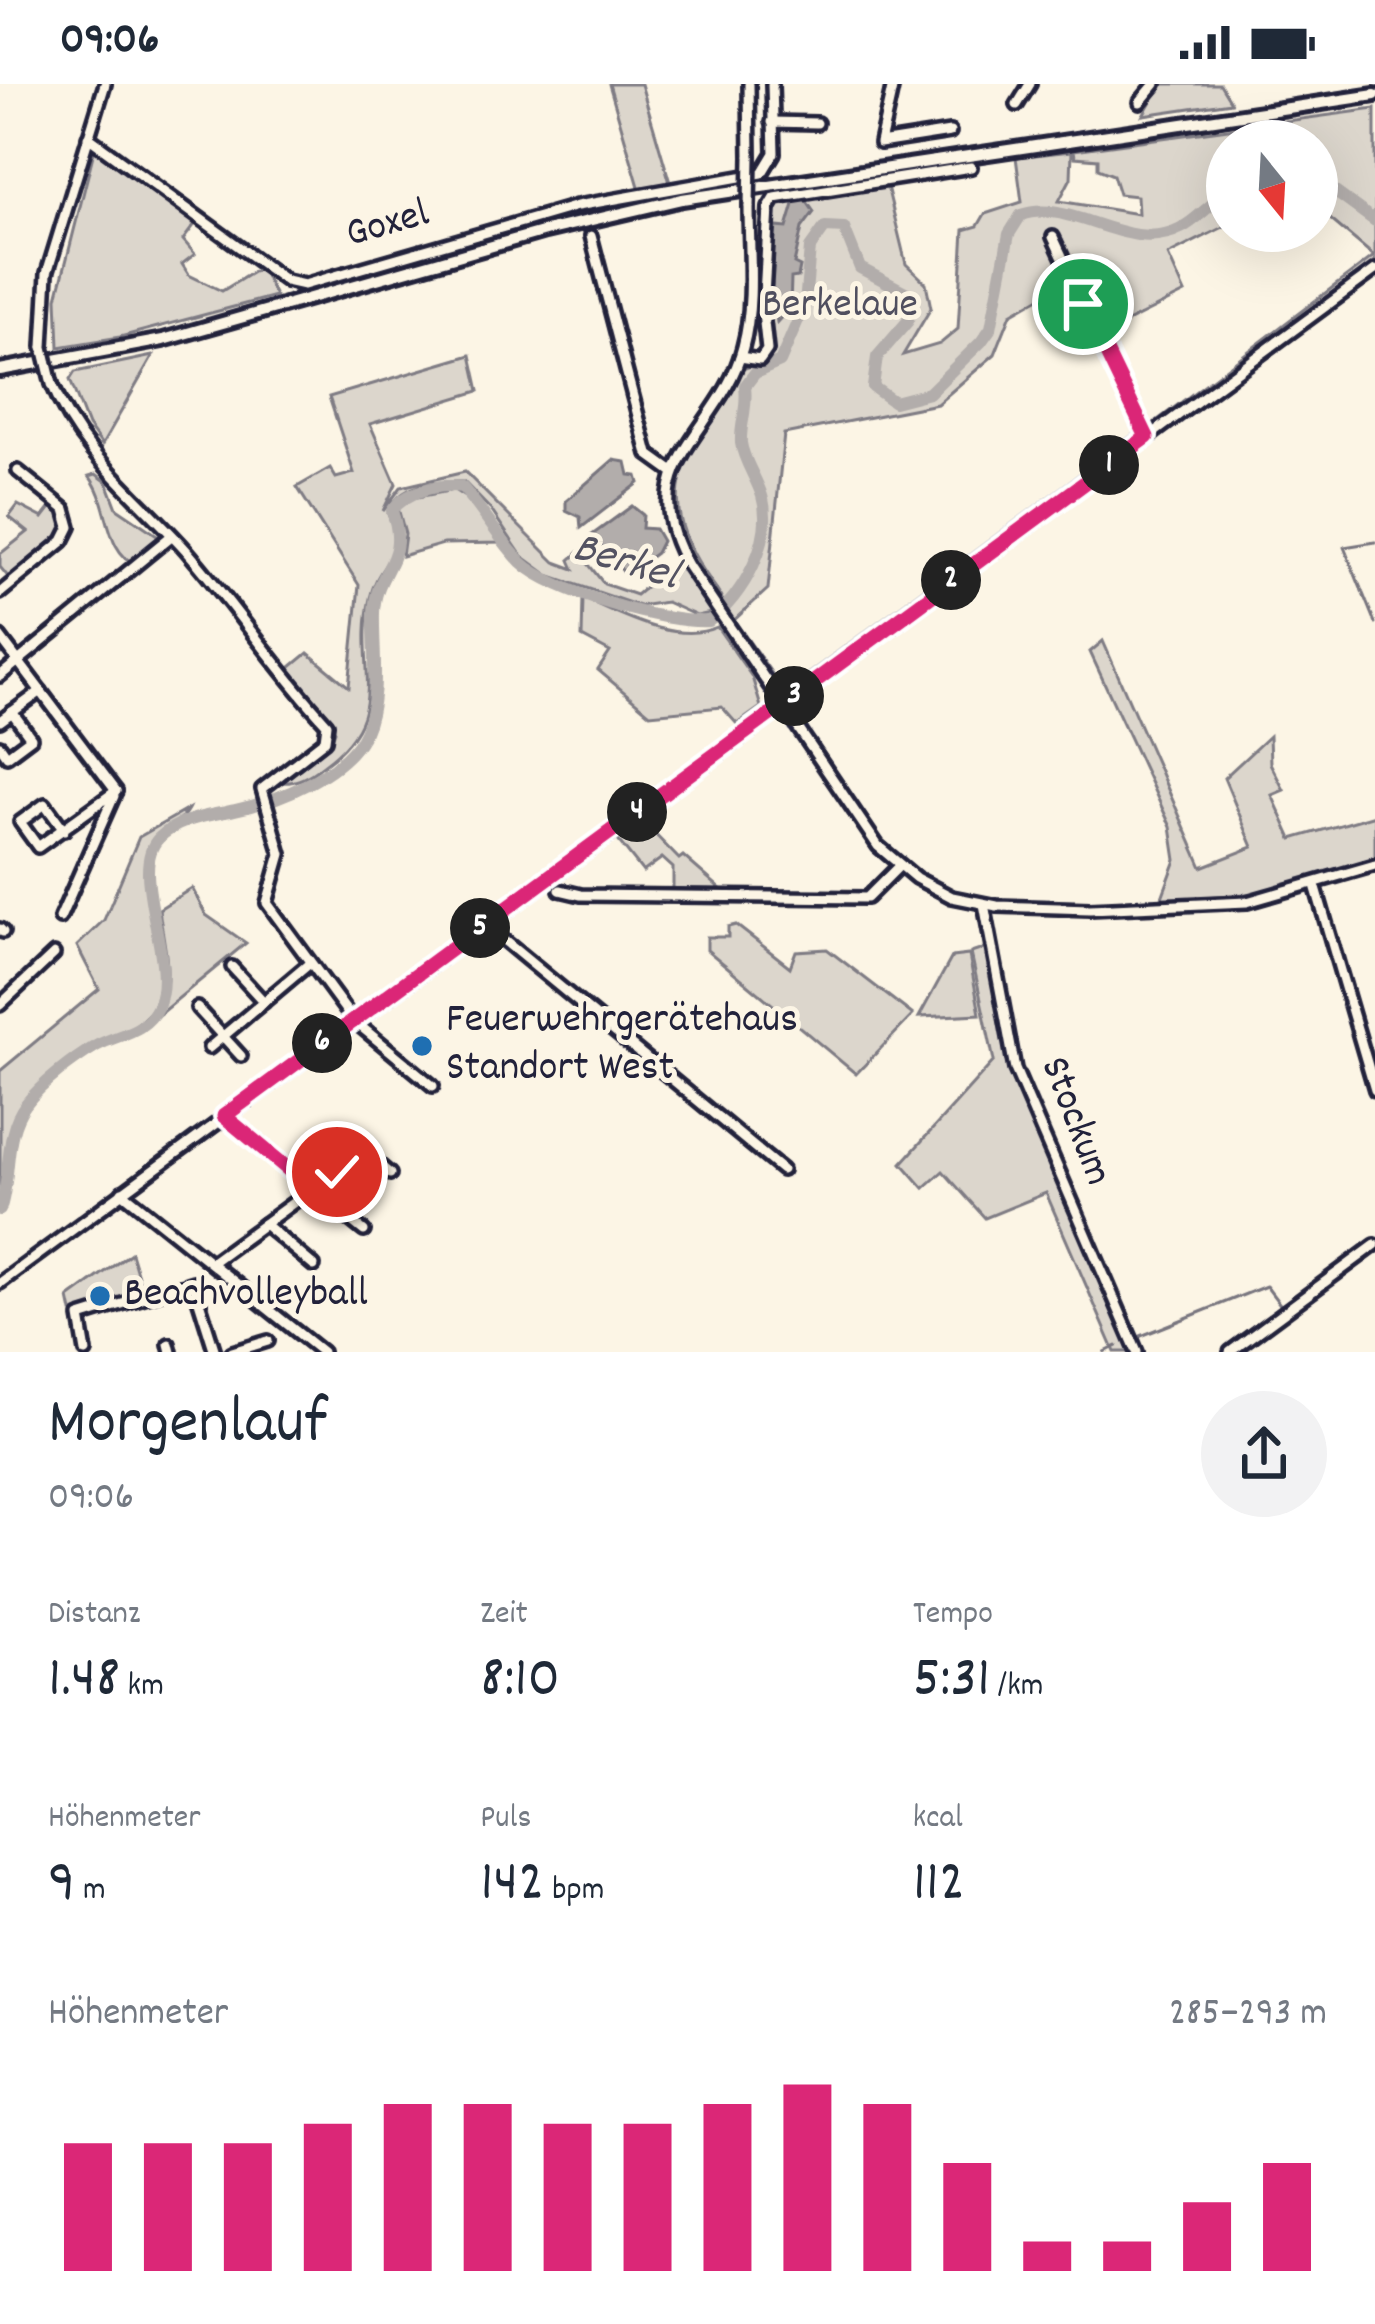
<!DOCTYPE html>
<html lang="de">
<head>
<meta charset="utf-8">
<style>
  body { margin:0; font-family:Dekko,sans-serif; background:#f2f2f3; color:#1f2937; height:100vh; display:flex; flex-direction:column; font-size:45px; white-space:nowrap }
  * { box-sizing:border-box; margin:0 }
  p { font-size:39px; color:#747a83 }
  .icon { flex:none; width:66px; height:66px; fill:none; stroke:currentColor; stroke-width:2; stroke-linecap:round; stroke-linejoin:round }
  .map { position:relative; height:1268px; overflow:hidden }
  .drawer { display:flex; flex-direction:column; background:#fff; flex:1 }
  .drawer>* { flex:none }
  .needle { width:78px; rotate:162deg }
  .buttons { position:absolute; left:1206px; top:36px; display:grid; gap:24px }
  .buttons a { display:grid; place-items:center; width:132px; height:132px; border-radius:50%; background:#fff; box-shadow:0 12px 48px #0002; font-size:60px }
  .pin { position:absolute; display:grid; place-items:center; width:102px; height:102px; color:#fff; margin:-51px; border:6px solid #fff; border-radius:50%; box-shadow:0 3px 12px #0007 }
  .km { position:absolute; width:60px; height:60px; margin:-30px; border-radius:50%; background:#222; color:#fff; font-size:33px; line-height:60px; text-align:center }
  .round { display:grid; place-items:center; flex:none; width:126px; height:126px; border-radius:63px; background:#f2f2f3 }
  .headline { display:flex; align-items:center; justify-content:space-between; height:204px; padding:0 48px }
  h1 { font-size:66px; font-weight:600; line-height:90px }
  .stats { display:grid; grid-template-columns:repeat(3,1fr); gap:18px; height:204px; padding:12px 48px }
  .stats div { display:grid; align-content:center }
  .stats b { font-size:60px; font-weight:600 }
  .stats small { font-size:33px; font-weight:400 }
  .stats p { font-size:33px }
  .chart { height:336px; padding:24px 48px }
  .chart p { display:flex; justify-content:space-between }
  .chart svg { width:100%; height:216px; margin-top:12px; stroke:#db2777; stroke-width:6 }
  .status { display:flex; justify-content:space-between; align-items:center; height:84px; padding:0 60px; background:#fff; direction:ltr }
  .status svg { height:33px; fill:currentColor }
  .map>svg:first-child { display:block }
  .green { fill:#dcd6cc; stroke:#7f7c84; stroke-width:3 }
  .water { fill:#b2adab; stroke:#78757e; stroke-width:3 }
  .lines { fill:none; stroke-linecap:round; stroke-linejoin:round }
  .stream { stroke:#78757e; stroke-width:3 }
  .river { stroke:#b2adab; stroke-width:12 }
  .minor-casing { stroke:#22223b; stroke-width:18 }
  .major-casing { stroke:#22223b; stroke-width:20 }
  .minor { stroke:#fcf5e5; stroke-width:9 }
  .major { stroke:#fcf5e5; stroke-width:10 }
  .minor-bridge-casing { stroke:#22223b; stroke-width:18; stroke-linecap:butt }
  .minor-bridge { stroke:#fcf5e5; stroke-width:9 }
  .route-casing { stroke:#fff; stroke-width:24 }
  .route { stroke:#db2777; stroke-width:15 }
  .poi-dot { fill:#1f6fb2; stroke:#fcf5e5; stroke-width:4.5 }
  .labels { text-anchor:middle; dominant-baseline:central; stroke-width:10; stroke-linejoin:round; paint-order:stroke }
  .street-label { font-size:42px; fill:#22223b; stroke:#fcf5e5 }
  .park-label { font-size:42px; fill:#504f5f; stroke:#fcf5e5 }
  .poi-label { font-size:42px; fill:#22223b; stroke:#fcf5e5; text-anchor:start }
  .water-label { font-size:45px; font-style:italic; fill:#545362; stroke:#fcf5e5 }
</style>
</head>
<body>
<div class="status"><b>09:06</b><svg viewBox="0 0 49 12"><path d="M0 12V9h3v3zM5 12V6h3v6zM10 12V3h3v9zM15 12V0h3v12zM26 1h20v11H26zM47 4h2v5h-2z"/></svg></div>
<div class="map">
<svg width="1375" height="1268" viewBox="0 0 1375 1268">
  <rect width="100%" height="100%" fill="#fcf5e5"/>
  <filter id="ink" filterUnits="userSpaceOnUse"><feTurbulence type="fractalNoise" baseFrequency=".00833" numOctaves="2"/><feDisplacementMap in="SourceGraphic" scale="24" xChannelSelector="R" yChannelSelector="G"/><feConvolveMatrix kernelMatrix="1 2 1 2 8 2 1 2 1" color-interpolation-filters="sRGB"/></filter>
  <g filter="url(#ink)">
    <g class="green">
      <polygon points="609,0 641,0 671,102 640,106"/>
      <polygon points="1161,0 1220,0 1231,18 1143,31"/>
      <path d="M1375 25V181L1146 345 1374 172 1317 124V57H1227V141L1168 171 1185 209 1093 255 1067 198 1011 230 995 270 937 320 784 350 768 505 732 538C723 526 725 517 717 506 646 410 684 376 739 286L766 277C778 239 756 162 775 120L886 98 906 180 926 199 931 224 903 271 940 260 958 245 964 146 978 142 985 130 1022 118 1016 73 1072 67 1071 94 1059 117 1138 130 1137 112 1119 110 1113 91 1098 85V75L1075 73 1074 66Z"/>
      <polygon points="94,67 103,67 198,136 183,156 195,170 182,180 189,191 222,207 261,183 275,212 120,253 59,263 57,214"/>
      <path d="M471 271 479 307 370 340 396 400 383 427 401 403 465 388 555 478 574 485 570 476 579 468 604 500 636 511 679 475 711 529 697 532 666 518 639 522 548 491 522 472 491 426 464 398C435 397 398 399 388 430 407 475 378 476 370 514 354 585 395 630 322 682 310 692 296 700 280 698L331 657 335 647 285 588 308 569 349 603 359 501 297 403 330 384 336 394 354 389 329 313Z"/>
      <polygon points="153,272 102,361 88,342 70,296 75,288"/>
      <polygon points="1141,345 1141,353 794,605 778,603 734,546 736,539 773,591 790,603"/>
      <path d="M96 390 107 398 117 424 160 453 137 481C103 467 111 419 89 392Z"/>
      <polygon points="454,406 474,419 502,459 443,460 402,472 405,450 398,424 407,415"/>
      <polygon points="18,421 43,434 53,421 62,427 66,447 9,494 0,483 0,470 28,448 9,433"/>
      <path d="M583 514C622 531 676 561 717 543L752 593 761 623 737 640 722 623 650 630 598 586 610 568 582 553Z"/>
      <polygon points="1103,557 1202,783 1253,763 1224,694 1269,652 1270,679 1284,706 1272,711 1292,755 1375,731 1375,775 1274,808 1161,816 1176,776 1171,743 1090,568"/>
      <path d="M188 725C178 745 148 752 145 781 141 826 172 872 156 918 144 952 44 978 21 1023 5 1055 9 1088 0 1121V987L99 905 77 862 104 836 139 753Z"/>
      <polygon points="643,738 679,775 683,772 722,806 673,806 673,784 662,774 643,788 617,755"/>
      <path d="M192 804 206 831 246 859 140 946C181 913 165 872 159 825Z"/>
      <polygon points="736,841 790,883 796,867 827,865 913,931 856,990 707,866 707,853 728,853 728,843"/>
      <polygon points="986,864 1010,987 1132,1268 1115,1268 1046,1109 985,1134 943,1087 924,1104 902,1079 994,977 971,869"/>
      <polygon points="969,871 980,930 919,933 952,873"/>
      <polygon points="131,1169 143,1209 72,1228 69,1214"/>
    </g>
    <g class="water">
      <polygon points="805,115 814,128 802,144 794,180 800,183 798,193 791,194 790,224 777,238 770,199 776,143 787,144 795,117"/>
      <polygon points="613,376 626,378 629,391 637,392 639,399 581,444 580,433 566,426 566,417"/>
      <polygon points="632,422 643,431 642,444 655,445 662,457 656,469 626,491 592,451"/>
    </g>
    <g class="lines">
      <g class="stream">
        <polyline points="1375,458 1344,463 1375,539"/>
        <polyline points="1373,1157 1375,1155"/>
        <polyline points="1136,1254 1266,1202 1282,1223 1354,1171"/>
        <polyline points="1105,1268 1117,1262"/>
      </g>
      <g class="river">
        <polyline points="1317,79 1334,107 1375,137"/>
        <path d="M0 1126C12 1092 3 1050 26 1020 41 1000 74 975 96 962 118 950 145 949 157 924 180 879 126 787 159 754 179 734 209 732 235 726 277 717 346 690 365 648 381 612 373 567 374 529 375 484 410 479 392 427 406 407 438 399 462 403 483 426 500 457 521 478 552 508 666 540 709 537 743 513 775 455 762 412 757 395 743 376 741 359 740 339 748 325 745 302L755 289 780 278 805 220 810 164 825 143 844 144 860 184 911 211 908 237 877 273 873 303 894 318 929 309 981 258 991 244 1009 150 1021 131C1072 113 1127 172 1181 144 1198 136 1209 119 1227 110"/>
      </g>
      <defs>
        <g id="minor">
          <polyline points="749,0 750,73"/>
          <polyline points="893,0 880,59 950,48"/>
          <polyline points="1140,18 1155,0"/>
          <polyline points="1017,21 1030,0"/>
          <polyline points="772,38 817,39"/>
          <polyline points="88,53 286,197 304,201 577,122 762,89 774,69 772,0"/>
          <path d="M749 122C749 168 755 219 743 263 721 349 628 380 689 483L878 762 916 794 952 813 997 822 1090 825 1247 818 1375 781"/>
          <polyline points="591,152 648,370 673,388"/>
          <polyline points="1053,153 1147,353"/>
          <polyline points="43,263 47,189 105,0"/>
          <polyline points="740,273 760,276 767,266 763,229 769,124 775,114 971,83"/>
          <path d="M52 300C78 368 139 413 186 466 235 522 276 585 327 640L325 656 262 705 281 770 267 819 353 936 433 1002"/>
          <polyline points="0,509 63,457 70,443 65,425 18,387"/>
          <polyline points="0,553 116,707"/>
          <polyline points="0,592 170,453"/>
          <polyline points="0,637 41,607"/>
          <polyline points="0,662 7,672 31,654 12,628"/>
          <polyline points="64,746 45,720 20,738 38,763 116,707"/>
          <polyline points="1315,801 1375,1006"/>
          <polyline points="560,806 581,811 867,814 899,782"/>
          <polyline points="984,820 1015,985 1137,1268"/>
          <polyline points="60,834 114,712"/>
          <polyline points="484,840 782,1086"/>
          <polyline points="0,845 3,848"/>
          <polyline points="232,883 264,918"/>
          <polyline points="0,921 54,870"/>
          <polyline points="197,924 241,972"/>
          <polyline points="209,964 310,879"/>
          <polyline points="223,1032 312,1105 356,1068 334,1050"/>
          <polyline points="356,1068 363,1067 390,1090"/>
          <polyline points="122,1108 322,1268"/>
          <polyline points="264,1140 314,1182"/>
          <polyline points="212,1178 312,1105 364,1147"/>
          <polyline points="0,1199 1375,186"/>
          <polyline points="169,1260 171,1268"/>
          <polyline points="86,1268 80,1233 193,1198 215,1268"/>
          <polyline points="232,1268 268,1257"/>
          <polyline points="1230,1268 1375,1161"/>
        </g>
        <polyline id="major" points="0,286 163,256 545,147 682,115 1375,11"/>
      </defs>
      <use href="#minor" class="minor-casing"/>
      <use href="#major" class="major-casing"/>
      <use href="#minor" class="minor"/>
      <use href="#major" class="major"/>
      <defs>
        <g id="minor-bridge">
          <polyline points="749,122 750,73"/>
          <polyline points="43,263 52,300"/>
        </g>
      </defs>
      <use href="#minor-bridge" class="minor-bridge-casing"/>
      <use href="#minor-bridge" class="minor-bridge"/>
    </g>
  </g>
  <g class="lines" filter="url(#ink)">
    <defs>
      <polyline id="route" points="337,1088 312,1105 224,1032 1147,353 1083,220"/>
    </defs>
    <use href="#route" class="route-casing"/>
    <use href="#route" class="route"/>
  </g>
  <g class="poi-dot">
    <circle cx="422" cy="962" r="12"/>
    <circle cx="100" cy="1212" r="12"/>
  </g>
  <g class="labels">
    <g class="street-label">
      <text transform="translate(388 142) rotate(-16)">Goxel</text>
      <text transform="translate(1074 1038) rotate(69)">Stockum</text>
    </g>
    <g class="park-label">
      <text x="840" y="223">Berkelaue</text>
    </g>
    <g class="poi-label">
      <text x="446" y="938">Feuerwehrgerätehaus<tspan x="446" dy="48">Standort West</tspan></text>
      <text x="124" y="1212">Beachvolleyball</text>
    </g>
    <g class="water-label">
      <text transform="translate(625 480) rotate(17)">Berkel</text>
    </g>
  </g>
</svg>
<div class="buttons">
<a><svg class="needle" viewBox="-14 -14 28 28"><path d="M0-13l5 13h-10z" fill="#e53935"/><path d="M0 13l5-13h-10z" fill="#747a83"/></svg></a>
</div>
<div class="pin" style="left:1083px;top:220px;background:#1e9e55"><svg class="icon" aria-label="arrive" viewBox="0 0 24 24"><path d="M6 21V4h12l-3 4 3 4H6"/></svg></div>
<div class="pin" style="left:337px;top:1088px;background:#d93025"><svg class="icon" aria-label="check" viewBox="0 0 24 24"><path d="M5 12l5 5 9-10"/></svg></div>
<b class="km" style="left:1109px;top:381px">1</b>
<b class="km" style="left:951px;top:496px">2</b>
<b class="km" style="left:794px;top:612px">3</b>
<b class="km" style="left:637px;top:728px">4</b>
<b class="km" style="left:480px;top:844px">5</b>
<b class="km" style="left:322px;top:959px">6</b>
</div>
<section class="drawer">
<div class="headline"><div><h1>Morgenlauf</h1><p>09:06</p></div><a class="round"><svg class="icon" aria-label="share" viewBox="0 0 24 24"><path d="M12 15V3M7 8l5-5 5 5M5 13v7h14v-7"/></svg></a></div>
<div class="stats">
<div><p>Distanz</p><b>1.48<small> km</small></b></div>
<div><p>Zeit</p><b>8:10</b></div>
<div><p>Tempo</p><b>5:31<small> /km</small></b></div>
</div>
<div class="stats">
<div><p>Höhenmeter</p><b>9<small> m</small></b></div>
<div><p>Puls</p><b>142<small> bpm</small></b></div>
<div><p>kcal</p><b>112</b></div>
</div>
<div class="chart"><p><span>Höhenmeter</span>285–293 m</p>
<svg viewBox="0 0 160 44" preserveAspectRatio="none"><path d="M5 44V18M15 44V18M25 44V18M35 44V14M45 44V10M55 44V10M65 44V14M75 44V14M85 44V10M95 44V6M105 44V10M115 44V22M125 44V38M135 44V38M145 44V30M155 44V22"/></svg>
</div>
</section>
</body>
</html>
